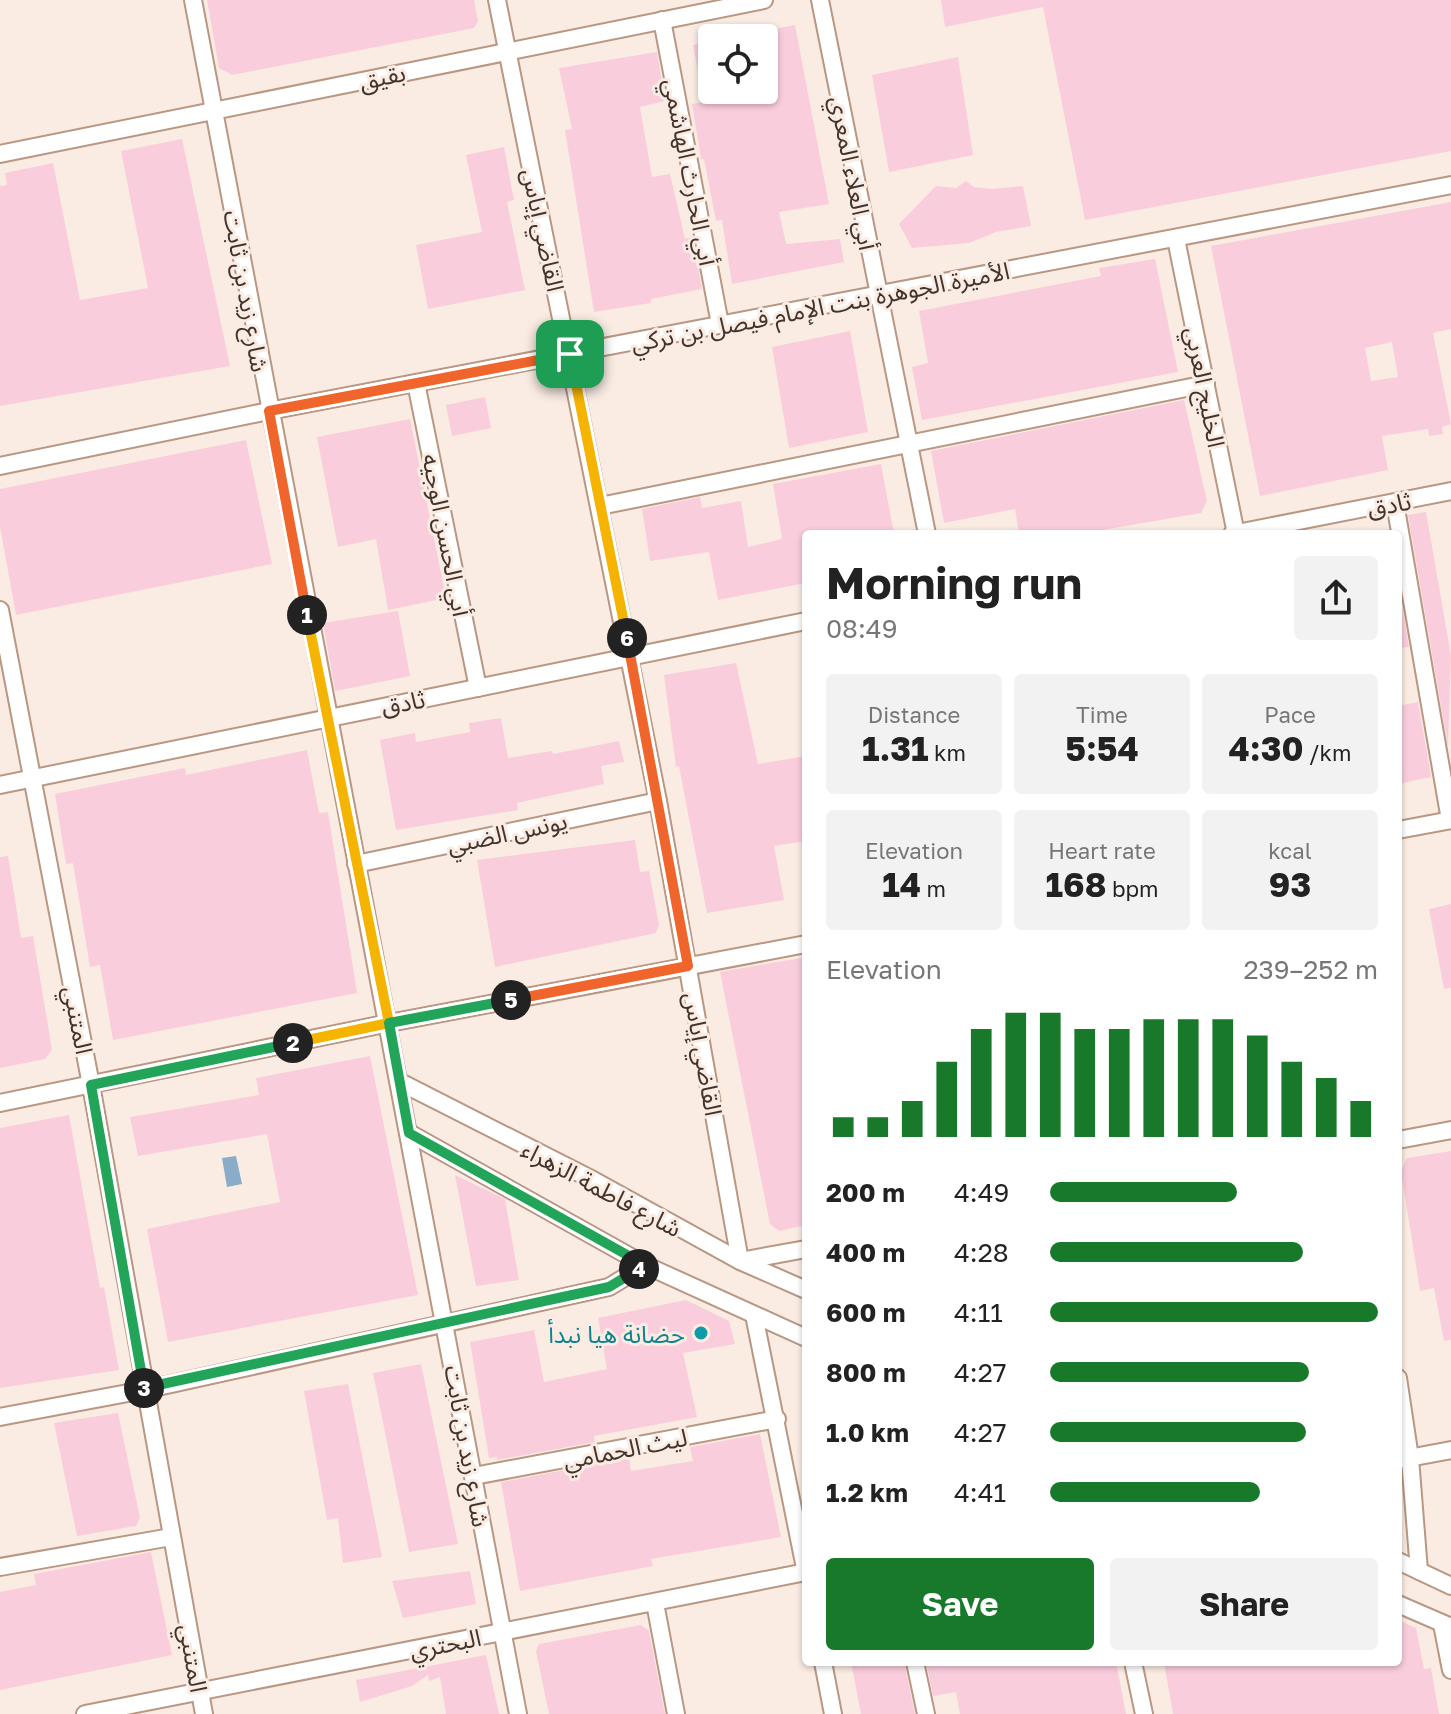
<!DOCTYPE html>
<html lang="en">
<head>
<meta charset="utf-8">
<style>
  body { margin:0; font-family:"Golos Text","Noto Sans Arabic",sans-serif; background:#f2f2f2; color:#222; height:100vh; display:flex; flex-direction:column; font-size:30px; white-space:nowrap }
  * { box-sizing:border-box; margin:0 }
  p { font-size:26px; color:#767676 }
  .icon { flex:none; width:44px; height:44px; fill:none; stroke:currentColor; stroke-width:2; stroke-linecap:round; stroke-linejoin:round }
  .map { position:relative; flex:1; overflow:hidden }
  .sheet { position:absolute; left:802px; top:530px; width:600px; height:1136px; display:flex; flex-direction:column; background:#fff; border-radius:8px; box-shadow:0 2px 6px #0004 }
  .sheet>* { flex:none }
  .fabs { position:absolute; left:698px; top:24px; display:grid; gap:16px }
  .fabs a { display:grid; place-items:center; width:80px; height:80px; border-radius:8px; background:#fff; box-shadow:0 2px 6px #0004; font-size:40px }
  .pin { position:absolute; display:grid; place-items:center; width:68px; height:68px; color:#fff; margin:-34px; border-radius:16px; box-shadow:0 4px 12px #0006 }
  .km { position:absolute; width:40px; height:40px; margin:-20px; border-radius:50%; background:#222; color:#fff; font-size:22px; line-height:40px; text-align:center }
  .round { display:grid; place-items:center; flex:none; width:84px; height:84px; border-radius:8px; background:#f2f2f2 }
  .headline { display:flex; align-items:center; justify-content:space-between; height:136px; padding:0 24px }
  h1 { font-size:44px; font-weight:700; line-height:60px }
  .figures { display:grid; grid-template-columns:repeat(3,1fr); gap:12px; height:136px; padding:8px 24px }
  .figures div { display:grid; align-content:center; border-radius:8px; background:#f2f2f2; text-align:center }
  .figures b { font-size:34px; font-weight:700 }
  .figures small { font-size:22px; font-weight:400 }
  .figures p { font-size:22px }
  .chart { height:224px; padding:16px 24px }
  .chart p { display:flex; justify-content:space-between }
  .chart svg { width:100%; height:144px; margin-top:8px; stroke:#19792b; stroke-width:6 }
  .button { display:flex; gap:16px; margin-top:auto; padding:16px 24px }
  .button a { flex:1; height:92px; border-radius:8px; background:#19792b; color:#fff; font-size:32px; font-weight:700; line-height:92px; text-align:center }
  .button a+a { background:#f2f2f2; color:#222 }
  ul { padding:0 24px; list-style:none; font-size:26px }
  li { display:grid; grid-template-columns:128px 96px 1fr; align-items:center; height:60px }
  li i { height:20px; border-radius:10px; background:#19792b }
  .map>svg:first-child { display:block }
  .water { fill:#89adc8 }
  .building { fill:#facddc; fill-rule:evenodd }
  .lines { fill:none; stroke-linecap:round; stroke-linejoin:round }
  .street-casing { stroke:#b89783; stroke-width:20 }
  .street { stroke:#fff; stroke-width:16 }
  .split-1-casing { stroke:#fff; stroke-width:16 }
  .split-2-casing { stroke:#fff; stroke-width:16 }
  .split-3-casing { stroke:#fff; stroke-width:16 }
  .split-4-casing { stroke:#fff; stroke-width:16 }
  .split-5-casing { stroke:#fff; stroke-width:16 }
  .split-6-casing { stroke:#fff; stroke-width:16 }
  .split-7-casing { stroke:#fff; stroke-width:16 }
  .split-1 { stroke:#f0652b; stroke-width:10 }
  .split-2 { stroke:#f5b400; stroke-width:10 }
  .split-3 { stroke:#22a559; stroke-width:10 }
  .split-4 { stroke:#22a559; stroke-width:10 }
  .split-5 { stroke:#22a559; stroke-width:10 }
  .split-6 { stroke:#f0652b; stroke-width:10 }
  .split-7 { stroke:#f5b400; stroke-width:10 }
  .culture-dot { fill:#0f9aa8; stroke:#faece3; stroke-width:3 }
  .labels { text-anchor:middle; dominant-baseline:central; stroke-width:6; stroke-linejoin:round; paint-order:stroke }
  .street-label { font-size:24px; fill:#42342c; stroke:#faece3 }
  .culture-label { font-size:24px; fill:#0d838f; stroke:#faece3; text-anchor:end }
</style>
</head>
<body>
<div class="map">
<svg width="1451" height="1714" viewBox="0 0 1451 1714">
  <rect width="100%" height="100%" fill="#faece3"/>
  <polygon class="water" points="236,1156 242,1184 227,1187 222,1158"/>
  <g class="building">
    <polygon points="207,0 474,0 478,21 474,28 232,75 219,68"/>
    <polygon points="941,0 1451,0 1451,151 1085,220 1043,7 945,27"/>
    <polygon points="795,25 829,204 779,212 786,244 840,239 844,262 732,284 722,220 716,221 704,159 701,159 692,104 704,102 693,45 712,41 712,90 764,90 764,31"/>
    <polygon points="657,52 665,101 640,107 652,177 670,174 685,239 692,237 702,289 651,299 651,303 594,312 565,130 572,129 559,68"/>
    <polygon points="958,57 973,155 889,172 872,75"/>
    <polygon points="182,139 230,366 0,406 0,186 7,185 5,173 53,163 80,300 148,288 121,151"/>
    <polygon points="504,147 514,200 507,202 525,290 428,309 416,245 482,232 466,155"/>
    <polygon points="966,181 974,187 992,189 1023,186 1031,226 996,232 969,243 912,248 899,224 936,186 956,188"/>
    <path d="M1451 202V329L1433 333 1451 424 1442 427 1443 434 1429 436 1428 429 1382 436 1388 470 1260 496 1211 246ZM1392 342 1398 377 1371 381 1365 348Z"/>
    <polygon points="1155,259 1178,372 922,420 912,367 928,363 919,311 1101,276 1099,268"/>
    <polygon points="850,331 868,432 789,448 772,347"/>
    <polygon points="485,397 491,428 452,436 446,405"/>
    <polygon points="1184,400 1207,501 1201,513 1079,534 1019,534 1015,509 944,523 931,451"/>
    <polygon points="410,419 446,598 388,610 376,539 338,547 317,437"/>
    <polygon points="246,440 272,564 16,615 0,527 0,489"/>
    <polygon points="881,464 894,534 806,534 806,583 718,600 709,552 650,561 642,509 700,497 702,508 741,501 748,547 782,539 773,484"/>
    <polygon points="1426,512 1451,656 1448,747 1408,515"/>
    <polygon points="1398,585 1409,647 1398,648"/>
    <polygon points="398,611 410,676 335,691 323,623"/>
    <polygon points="736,663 758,764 806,756 806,841 774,846 784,900 707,913 679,766 676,767 664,675"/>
    <polygon points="1418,702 1431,777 1398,784 1398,706"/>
    <polygon points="501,718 508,758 552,751 553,754 619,741 624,762 601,766 604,784 517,803 518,810 396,830 380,740 415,733 416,742 470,732 469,723"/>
    <polygon points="307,750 319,813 328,812 357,993 113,1040 100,965 90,967 73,863 66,864 55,794 185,768 186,775"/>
    <polygon points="635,840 640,872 649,871 659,925 656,933 495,967 477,860"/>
    <polygon points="8,856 21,938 33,936 52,1050 45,1059 0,1068 0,857"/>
    <polygon points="1451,904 1451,988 1444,989 1429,909"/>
    <polygon points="806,957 806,1225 779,1231 770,1224 720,972"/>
    <polygon points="370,1056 418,1295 168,1342 147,1229 280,1202 267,1134 138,1156 130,1117 259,1095 256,1078"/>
    <polygon points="69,1115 100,1288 104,1287 119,1370 0,1388 0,1128"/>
    <polygon points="1451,1151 1451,1340 1444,1341 1434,1288 1420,1291 1401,1171 1407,1158"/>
    <polygon points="455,1175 505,1199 519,1280 476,1286"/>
    <polygon points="686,1300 729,1321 735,1344 683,1353 697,1417 594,1436 595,1442 497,1460 497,1457 489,1458 470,1342 534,1330 544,1382 607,1369 598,1318"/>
    <polygon points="421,1364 458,1544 409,1552 373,1373"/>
    <polygon points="348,1384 382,1557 343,1563 338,1518 327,1520 304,1391"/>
    <polygon points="118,1413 140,1518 136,1526 77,1536 54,1423"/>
    <polygon points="760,1434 781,1537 651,1559 653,1566 520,1591 501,1482 629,1458 631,1471 693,1461 690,1447"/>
    <polygon points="151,1552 172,1655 0,1690 0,1592 36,1585 34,1574"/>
    <polygon points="470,1571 476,1604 403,1618 392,1581"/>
    <polygon points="1398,1620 1416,1628 1424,1669 1431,1668 1439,1714 1173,1714 1164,1662 1398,1662"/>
    <polygon points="641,1625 649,1631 665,1714 549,1714 536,1651 539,1644"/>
    <polygon points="486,1655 499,1714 446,1714 440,1677 429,1681 428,1675 412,1686 360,1702 356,1680"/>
    <polygon points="851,1662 904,1662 915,1714 861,1714"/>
    <polygon points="926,1662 1116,1662 1126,1714 960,1714 956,1692 933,1696"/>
  </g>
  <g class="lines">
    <defs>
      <g id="street">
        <polyline points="193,0 518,1714"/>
        <polyline points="497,0 658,801 740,1261 806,1249"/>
        <polyline points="820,0 927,534"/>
        <polyline points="662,20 720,324"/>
        <polyline points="0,154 764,0"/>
        <polyline points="1176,239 1236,534"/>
        <polyline points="416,383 478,688"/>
        <polyline points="0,466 269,411 1451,185"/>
        <polyline points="1395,503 1450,820"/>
        <polyline points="600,506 1206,384"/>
        <polyline points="1232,534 1451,491"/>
        <polyline points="0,610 91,1085 204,1714"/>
        <polyline points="0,785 806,621"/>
        <polyline points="1398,830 1451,820"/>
        <polyline points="356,864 658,801"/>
        <polyline points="400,1082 593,1180 740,1261 806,1290"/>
        <polyline points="0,1103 389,1023 806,944"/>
        <polyline points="409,1133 645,1265 806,1338"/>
        <polyline points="1398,1140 1451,1130"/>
        <polyline points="754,1315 806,1573"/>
        <polyline points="1398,1378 1410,1458 1419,1571"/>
        <polyline points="0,1417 144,1390 609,1287 645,1265"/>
        <polyline points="1398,1460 1451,1450"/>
        <polyline points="474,1476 777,1419"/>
        <polyline points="1398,1561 1451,1586"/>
        <polyline points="0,1567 171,1537"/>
        <polyline points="655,1603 676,1714"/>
        <polyline points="1398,1604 1451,1627"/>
        <polyline points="1442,1624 1451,1670"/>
        <polyline points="823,1662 833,1714"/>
        <polyline points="915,1662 926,1714"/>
        <polyline points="1133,1662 1144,1714"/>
        <polyline points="85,1714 806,1572"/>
      </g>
    </defs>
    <use href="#street" class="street-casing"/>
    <use href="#street" class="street"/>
  </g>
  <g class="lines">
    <defs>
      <polyline id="split-1" points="307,615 269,411 570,354"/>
      <polyline id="split-2" points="293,1043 389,1023 307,615"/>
      <polyline id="split-3" points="144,1388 91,1085 293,1043"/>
      <polyline id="split-4" points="144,1388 609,1287 639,1269"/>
      <polyline id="split-5" points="511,1000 389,1023 409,1133 645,1265 639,1269"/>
      <polyline id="split-6" points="511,1000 688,966 627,638"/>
      <polyline id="split-7" points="570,354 627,638"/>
    </defs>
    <use href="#split-1" class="split-1-casing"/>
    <use href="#split-2" class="split-2-casing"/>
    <use href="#split-3" class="split-3-casing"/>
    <use href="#split-4" class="split-4-casing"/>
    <use href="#split-5" class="split-5-casing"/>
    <use href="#split-6" class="split-6-casing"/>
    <use href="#split-7" class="split-7-casing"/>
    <use href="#split-1" class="split-1"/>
    <use href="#split-2" class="split-2"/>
    <use href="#split-3" class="split-3"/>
    <use href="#split-4" class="split-4"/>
    <use href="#split-5" class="split-5"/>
    <use href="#split-6" class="split-6"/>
    <use href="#split-7" class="split-7"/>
  </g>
  <circle class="culture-dot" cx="701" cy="1333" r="8"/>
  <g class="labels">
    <g class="street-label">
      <text transform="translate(382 76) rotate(-12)">بقيق</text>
      <text transform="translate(691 172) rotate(79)">أبي الحارث الهاشمي</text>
      <text transform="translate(854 173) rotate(79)">أبي العلاء المعري</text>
      <text transform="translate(544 230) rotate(78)">القاضي إياس</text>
      <text transform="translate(247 291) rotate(80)">شارع زيد بن ثابت</text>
      <text transform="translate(820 306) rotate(-11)">الأميرة الجوهرة بنت الإمام فيصل بن تركي</text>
      <text transform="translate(1206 387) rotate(79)">الخليج العربي</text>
      <text transform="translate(1389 504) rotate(-11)">ثادق</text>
      <text transform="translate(447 535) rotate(79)">أبي الحسن الوجيه</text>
      <text transform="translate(403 702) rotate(-11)">ثادق</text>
      <text transform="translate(507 832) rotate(-12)">يونس الضبي</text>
      <text transform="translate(79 1020) rotate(79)">المتنبي</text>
      <text transform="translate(704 1054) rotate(80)">القاضي إياس</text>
      <text transform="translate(602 1188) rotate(28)">شارع فاطمة الزهراء</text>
      <text transform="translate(468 1446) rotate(80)">شارع زيد بن ثابت</text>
      <text transform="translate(625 1448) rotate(-11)">ليث الحمامي</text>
      <text transform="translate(445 1643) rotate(-11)">البحتري</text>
      <text transform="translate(194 1658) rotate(80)">المتنبي</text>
    </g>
    <g class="culture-label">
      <text x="685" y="1333">حضانة هيا نبدأ</text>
    </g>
  </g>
</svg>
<div class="fabs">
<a><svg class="icon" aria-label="locate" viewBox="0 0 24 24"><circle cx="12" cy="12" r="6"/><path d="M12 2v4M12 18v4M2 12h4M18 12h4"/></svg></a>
</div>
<div class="pin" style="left:570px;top:354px;background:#1e9e55"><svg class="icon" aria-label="arrive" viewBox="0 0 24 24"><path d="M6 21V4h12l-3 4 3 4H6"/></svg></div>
<b class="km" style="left:307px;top:615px">1</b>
<b class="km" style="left:293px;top:1043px">2</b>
<b class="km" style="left:144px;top:1388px">3</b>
<b class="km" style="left:639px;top:1269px">4</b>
<b class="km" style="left:511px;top:1000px">5</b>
<b class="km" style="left:627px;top:638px">6</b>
<section class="sheet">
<div class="headline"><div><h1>Morning run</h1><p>08:49</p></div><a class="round"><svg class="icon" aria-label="share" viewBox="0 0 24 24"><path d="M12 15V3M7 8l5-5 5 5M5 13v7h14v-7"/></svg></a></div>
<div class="figures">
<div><p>Distance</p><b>1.31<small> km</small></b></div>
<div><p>Time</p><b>5:54</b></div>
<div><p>Pace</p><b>4:30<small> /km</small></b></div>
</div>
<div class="figures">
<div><p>Elevation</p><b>14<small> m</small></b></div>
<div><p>Heart rate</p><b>168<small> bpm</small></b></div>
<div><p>kcal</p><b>93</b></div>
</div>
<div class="chart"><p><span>Elevation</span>239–252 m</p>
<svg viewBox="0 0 160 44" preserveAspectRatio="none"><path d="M5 44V38M15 44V38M25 44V33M35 44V21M45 44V11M55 44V6M65 44V6M75 44V11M85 44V11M95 44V8M105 44V8M115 44V8M125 44V13M135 44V21M145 44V26M155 44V33"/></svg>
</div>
<ul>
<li><b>200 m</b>4:49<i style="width:57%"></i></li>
<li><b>400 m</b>4:28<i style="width:77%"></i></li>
<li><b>600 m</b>4:11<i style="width:100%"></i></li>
<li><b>800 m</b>4:27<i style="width:79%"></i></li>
<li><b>1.0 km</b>4:27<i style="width:78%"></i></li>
<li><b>1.2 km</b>4:41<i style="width:64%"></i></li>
</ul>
<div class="button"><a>Save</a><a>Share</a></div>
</section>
</div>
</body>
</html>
